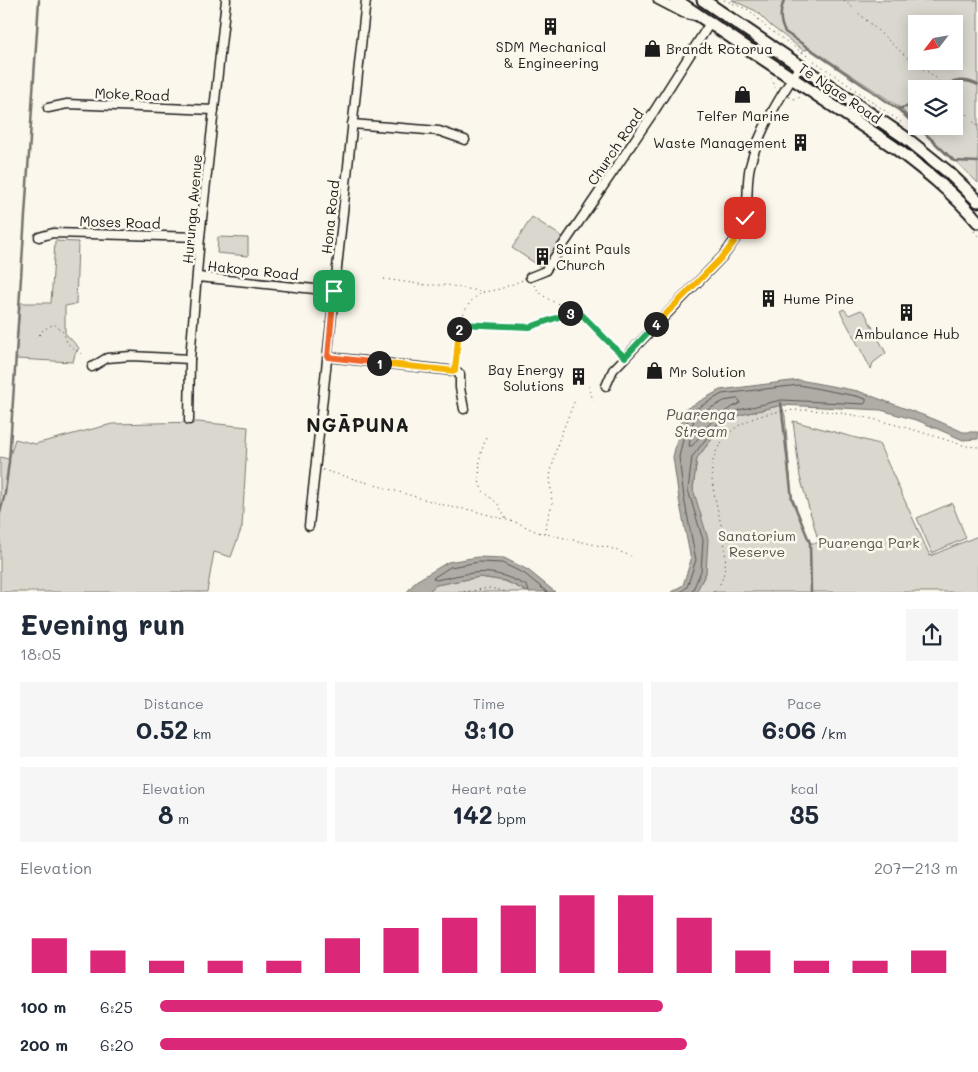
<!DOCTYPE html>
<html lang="en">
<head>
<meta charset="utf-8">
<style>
  body { margin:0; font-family:Mali,sans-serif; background:#f6f6f7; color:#1f2937; height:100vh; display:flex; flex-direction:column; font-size:19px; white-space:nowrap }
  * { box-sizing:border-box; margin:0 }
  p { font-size:16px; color:#747a83 }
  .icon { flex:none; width:28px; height:28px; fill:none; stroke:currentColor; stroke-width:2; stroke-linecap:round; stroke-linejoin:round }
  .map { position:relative; height:592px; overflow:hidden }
  .panel { display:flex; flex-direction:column; background:#fff; flex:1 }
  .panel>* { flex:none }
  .needle { width:32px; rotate:239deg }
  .fabs { position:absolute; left:908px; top:15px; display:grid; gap:10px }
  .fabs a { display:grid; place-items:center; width:55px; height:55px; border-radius:0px; background:#fff; box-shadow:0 2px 12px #0003; font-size:25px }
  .pin { position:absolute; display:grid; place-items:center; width:42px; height:42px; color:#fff; margin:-21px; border-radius:10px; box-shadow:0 2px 8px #0006 }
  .km { position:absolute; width:25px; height:25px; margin:-12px; border-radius:50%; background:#222; color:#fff; font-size:14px; line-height:25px; text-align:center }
  .round { display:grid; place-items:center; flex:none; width:52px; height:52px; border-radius:0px; background:#f6f6f7 }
  .head { display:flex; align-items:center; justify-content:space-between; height:85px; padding:0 20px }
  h1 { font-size:28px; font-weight:700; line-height:38px }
  .figures { display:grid; grid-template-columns:repeat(3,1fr); gap:8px; height:85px; padding:5px 20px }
  .figures div { display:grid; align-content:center; border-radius:0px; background:#f6f6f7; text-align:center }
  .figures b { font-size:25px; font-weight:700 }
  .figures small { font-size:14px; font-weight:400 }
  .figures p { font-size:14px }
  .chart { height:140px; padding:10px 20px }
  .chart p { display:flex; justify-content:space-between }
  .chart svg { width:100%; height:90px; margin-top:5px; stroke:#db2777; stroke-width:6 }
  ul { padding:0 20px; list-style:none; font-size:16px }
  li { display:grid; grid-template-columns:80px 60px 1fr; align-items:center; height:38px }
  li i { height:12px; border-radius:6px; background:#db2777 }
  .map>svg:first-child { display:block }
  .green { fill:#dad7ce; stroke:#7b7a75; fill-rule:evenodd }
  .water { fill:#afaca5; stroke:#74726e }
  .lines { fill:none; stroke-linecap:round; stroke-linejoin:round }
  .shore { stroke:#575653; stroke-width:1 }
  .stream { stroke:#74726e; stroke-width:2.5 }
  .minor-casing { stroke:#1c1c1c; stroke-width:11 }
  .highway-casing { stroke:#1c1c1c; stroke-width:15 }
  .path { stroke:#1c1c1c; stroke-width:1; stroke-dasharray:1 4; stroke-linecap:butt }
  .minor { stroke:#fbf7ec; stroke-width:8 }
  .highway { stroke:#fbf7ec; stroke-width:11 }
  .split-1-casing { stroke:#fff; stroke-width:10 }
  .split-2-casing { stroke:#fff; stroke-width:10 }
  .split-3-casing { stroke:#fff; stroke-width:10 }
  .split-4-casing { stroke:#fff; stroke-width:10 }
  .split-5-casing { stroke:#fff; stroke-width:10 }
  .split-1 { stroke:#f0652b; stroke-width:6 }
  .split-2 { stroke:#f5b400; stroke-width:6 }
  .split-3 { stroke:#22a559; stroke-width:6 }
  .split-4 { stroke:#22a559; stroke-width:6 }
  .split-5 { stroke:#f5b400; stroke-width:6 }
  .labels { text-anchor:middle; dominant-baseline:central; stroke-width:5; stroke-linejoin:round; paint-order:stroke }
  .poi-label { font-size:14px; fill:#1c1c1c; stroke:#fbf7ec; text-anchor:start }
  .street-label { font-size:14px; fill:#1c1c1c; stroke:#fbf7ec }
  .park-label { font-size:14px; fill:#555451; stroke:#fbf7ec }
  .water-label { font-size:15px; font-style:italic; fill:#575653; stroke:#fbf7ec }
  .district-label { font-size:19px; font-weight:bold; letter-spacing:1px; fill:#1c1c1c; stroke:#fbf7ec }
</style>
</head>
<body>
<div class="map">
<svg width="978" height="592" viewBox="0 0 978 592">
  <rect width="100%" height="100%" fill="#fbf7ec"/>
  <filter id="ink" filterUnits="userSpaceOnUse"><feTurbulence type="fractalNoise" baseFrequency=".02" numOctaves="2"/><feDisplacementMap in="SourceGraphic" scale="10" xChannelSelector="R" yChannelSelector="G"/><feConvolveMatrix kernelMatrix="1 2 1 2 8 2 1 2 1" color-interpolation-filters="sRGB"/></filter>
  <g filter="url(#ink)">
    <g class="green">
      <path d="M732 0H978V183L919 126H954V89H916V124L898 106 812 49 803 50 771 26 756 11ZM916 24H954V61H916Z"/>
      <polygon points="532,217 564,238 544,269 512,248"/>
      <polygon points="218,237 248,238 248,256 217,253"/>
      <polygon points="55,241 78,242 76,304 65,306 65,333 79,348 75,354 73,362 16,359 20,303 51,303"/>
      <polygon points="844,309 849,315 861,310 865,313 886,353 873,363 871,369 840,311"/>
      <polygon points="782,405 785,416 792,499 810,543 819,543 800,477 793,421 879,444 930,556 978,536 978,592 696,592 706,573 693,489 697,458 723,425 740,415"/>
      <polygon points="198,422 248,427 242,527 231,557 214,552 207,592 0,592 0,457 9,459 15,439 35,444 112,424"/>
      <polygon points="952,503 966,538 932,553 917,518"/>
      <polygon points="480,577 505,581 528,592 428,592 436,585"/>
    </g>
    <g class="water">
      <polygon points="799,380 858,391 936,420 963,432 978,432 978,439 963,440 919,421 881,410 782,405 740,415 723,425 697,458 693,489 708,539 706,573 696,592 671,592 683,585 691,560 679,499 673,457 684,410 720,390"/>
      <polygon points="478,557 504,558 528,570 555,592 528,592 505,581 480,577 436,585 428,592 407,592 416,581 448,562"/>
    </g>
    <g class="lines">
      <g class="shore">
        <polygon points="738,399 740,401 740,403 715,417 692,446 689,446 694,417 724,401"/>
        <path d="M529 592 527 586C489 566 475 572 436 580L433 578 450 567 479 562 502 563 525 574 547 592"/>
        <polyline points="681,592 687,587 696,560 684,498 679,457 689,413 722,394 799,385 856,396 866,399 866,402 864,404 781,400 739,410 719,422 692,457 688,490 703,540 701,571 692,592"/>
      </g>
      <g class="stream">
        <path d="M784 0C780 12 779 21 785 32L898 109 916 126"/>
        <path d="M940 89C953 80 964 78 978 85"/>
        <polyline points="898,109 916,104"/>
        <polyline points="917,126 954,161 978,162"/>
        <polyline points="781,403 792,499 810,543 811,592"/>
        <polyline points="0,513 5,493 9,462 39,0"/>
      </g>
      <defs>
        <g id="minor">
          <polyline points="658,0 683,13 695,16"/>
          <polyline points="48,108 67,104 214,110"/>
          <polyline points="352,124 439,131 465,140"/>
          <polyline points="39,237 53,233 200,237"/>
          <polyline points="198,277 334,291"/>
          <polyline points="530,277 545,271 568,238 653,113 710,23"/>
          <polyline points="328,357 455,371 460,374 460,388 464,409"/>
          <polyline points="92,367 107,358 131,356 190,359"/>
          <path d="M606 386 613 370 724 255C732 244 741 233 745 219 749 202 746 183 750 166 759 130 780 97 800 66"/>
          <polyline points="189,420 190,359 200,237 226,0"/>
          <polyline points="309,526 366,0"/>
        </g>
        <g id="highway">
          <path d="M676 0 894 147C924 170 954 193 978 222"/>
          <polyline points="703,0 906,138 947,171 978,201"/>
        </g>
      </defs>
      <use href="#minor" class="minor-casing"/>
      <use href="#highway" class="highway-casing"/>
      <g class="path">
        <polyline points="724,0 749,10 766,27 908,127"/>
        <polyline points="844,0 909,59 935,77 945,89"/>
        <polyline points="772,78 775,88"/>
        <polyline points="789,97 794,99 802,97"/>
        <polyline points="954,99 978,127"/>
        <polyline points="359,139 362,135"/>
        <polyline points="974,231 978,236"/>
        <polyline points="384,279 426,285 447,285 484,292 500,289 523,280"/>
        <path d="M534 285C540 295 551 302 562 305 566 306 571 305 574 307 591 317 603 340 619 352"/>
        <polyline points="343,293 343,287"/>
        <polyline points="460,324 530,327 553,320 566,314 578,312"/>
        <polyline points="36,339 43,330 54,324 64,333 67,343 81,354"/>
        <path d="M456 363C457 339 458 303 484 292"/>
        <polyline points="589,386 590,393 594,400"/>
        <polyline points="486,438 480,456 479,481 482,490 498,504 506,519"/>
        <polyline points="323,470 451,507 471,510 518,523 537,532 610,548 631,556"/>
        <polyline points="544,533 552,504 550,476 558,442 575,400"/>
        <polyline points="464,592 490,588 507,592"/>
        <path d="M714 592C740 565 714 511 712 478 710 458 719 441 734 429 793 386 903 427 966 446L978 447"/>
      </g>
      <use href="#minor" class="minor"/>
      <use href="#highway" class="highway"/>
    </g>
  </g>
  <g class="lines" filter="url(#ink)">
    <defs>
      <polyline id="split-1" points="334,291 328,357 379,363"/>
      <polyline id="split-2" points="379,363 455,371 459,329"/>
      <polyline id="split-3" points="459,329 460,324 530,327 570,313"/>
      <path id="split-4" d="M570 313 579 312C595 327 608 343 625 357L656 324"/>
      <polyline id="split-5" points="656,324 724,255 734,242 745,218"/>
    </defs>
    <use href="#split-1" class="split-1-casing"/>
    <use href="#split-2" class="split-2-casing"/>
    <use href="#split-3" class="split-3-casing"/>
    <use href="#split-4" class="split-4-casing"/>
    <use href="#split-5" class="split-5-casing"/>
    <use href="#split-1" class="split-1"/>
    <use href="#split-2" class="split-2"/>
    <use href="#split-3" class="split-3"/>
    <use href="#split-4" class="split-4"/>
    <use href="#split-5" class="split-5"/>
  </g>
  <defs>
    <symbol id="building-bare" viewBox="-9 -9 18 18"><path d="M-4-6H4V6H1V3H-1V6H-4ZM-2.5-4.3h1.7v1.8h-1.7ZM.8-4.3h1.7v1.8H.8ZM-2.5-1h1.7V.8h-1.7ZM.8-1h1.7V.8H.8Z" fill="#1c1c1c" stroke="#fbf7ec" stroke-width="2.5" paint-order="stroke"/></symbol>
    <symbol id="shop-bare" viewBox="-9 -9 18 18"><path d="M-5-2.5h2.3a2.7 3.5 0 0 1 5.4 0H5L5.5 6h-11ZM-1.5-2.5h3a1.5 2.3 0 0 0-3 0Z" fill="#1c1c1c" stroke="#fbf7ec" stroke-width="2.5" paint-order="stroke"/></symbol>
  </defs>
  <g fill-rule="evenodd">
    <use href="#building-bare" x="538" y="14" width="25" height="25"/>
    <use href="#shop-bare" x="640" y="36" width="25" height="25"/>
    <use href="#shop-bare" x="730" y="82" width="25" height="25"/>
    <use href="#building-bare" x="788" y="130" width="25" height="25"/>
    <use href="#building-bare" x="530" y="244" width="25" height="25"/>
    <use href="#building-bare" x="756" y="286" width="25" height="25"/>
    <use href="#building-bare" x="894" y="300" width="25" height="25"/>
    <use href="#shop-bare" x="642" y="358" width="25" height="25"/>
    <use href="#building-bare" x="566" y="364" width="25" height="25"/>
  </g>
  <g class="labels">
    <g class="poi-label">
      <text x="551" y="46" text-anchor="middle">SDM Mechanical<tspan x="551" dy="16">&amp; Engineering</tspan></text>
      <text x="666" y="48">Brandt Rotorua</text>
      <text x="743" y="115" text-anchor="middle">Telfer Marine</text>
      <text x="787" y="142" text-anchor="end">Waste Management</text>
      <text x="556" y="248">Saint Pauls<tspan x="556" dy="16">Church</tspan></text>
      <text x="783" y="298">Hume Pine</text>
      <text x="907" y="333" text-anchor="middle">Ambulance Hub</text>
      <text x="564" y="369" text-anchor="end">Bay Energy<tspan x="564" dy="16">Solutions</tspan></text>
      <text x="669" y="371">Mr Solution</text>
    </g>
    <g class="street-label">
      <text transform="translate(840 93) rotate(34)">Te Ngae Road</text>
      <text transform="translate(132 94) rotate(2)">Moke Road</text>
      <text transform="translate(615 147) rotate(-56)">Church Road</text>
      <text transform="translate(192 209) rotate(-85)">Hurunga Avenue</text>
      <text transform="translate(330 217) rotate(-84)">Hona Road</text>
      <text transform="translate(120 222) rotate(2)">Moses Road</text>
      <text transform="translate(253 270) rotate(6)">Hakopa Road</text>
    </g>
    <g class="park-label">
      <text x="757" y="535">Sanatorium<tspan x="757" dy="16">Reserve</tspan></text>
      <text x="869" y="542">Puarenga Park</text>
    </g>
    <g class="water-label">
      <text x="701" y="414">Puarenga<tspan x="701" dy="17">Stream</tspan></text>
    </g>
    <g class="district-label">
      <text x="358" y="424">NGĀPUNA</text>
    </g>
  </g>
</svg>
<div class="fabs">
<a><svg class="needle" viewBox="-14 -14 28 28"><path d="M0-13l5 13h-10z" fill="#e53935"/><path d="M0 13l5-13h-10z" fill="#747a83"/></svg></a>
<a><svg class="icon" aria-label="layers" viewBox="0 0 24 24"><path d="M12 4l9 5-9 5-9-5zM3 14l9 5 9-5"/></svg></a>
</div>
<div class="pin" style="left:334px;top:291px;background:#1e9e55"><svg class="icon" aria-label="arrive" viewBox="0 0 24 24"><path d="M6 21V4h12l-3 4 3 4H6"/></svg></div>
<div class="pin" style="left:745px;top:218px;background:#d93025"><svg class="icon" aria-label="check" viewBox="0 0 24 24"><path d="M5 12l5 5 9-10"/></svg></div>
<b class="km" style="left:379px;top:363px">1</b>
<b class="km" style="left:459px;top:329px">2</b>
<b class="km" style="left:570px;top:313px">3</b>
<b class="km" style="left:656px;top:324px">4</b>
</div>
<section class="panel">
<div class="head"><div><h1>Evening run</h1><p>18:05</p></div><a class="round"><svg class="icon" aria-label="share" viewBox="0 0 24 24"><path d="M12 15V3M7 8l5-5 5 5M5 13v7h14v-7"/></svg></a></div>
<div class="figures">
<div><p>Distance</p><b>0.52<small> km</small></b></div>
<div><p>Time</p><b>3:10</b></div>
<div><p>Pace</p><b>6:06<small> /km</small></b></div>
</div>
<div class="figures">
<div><p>Elevation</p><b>8<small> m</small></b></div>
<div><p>Heart rate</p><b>142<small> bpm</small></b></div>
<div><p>kcal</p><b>35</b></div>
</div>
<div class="chart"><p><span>Elevation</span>207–213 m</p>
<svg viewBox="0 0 160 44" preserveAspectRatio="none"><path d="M5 44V27M15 44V33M25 44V38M35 44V38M45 44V38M55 44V27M65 44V22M75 44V17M85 44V11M95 44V6M105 44V6M115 44V17M125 44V33M135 44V38M145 44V38M155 44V33"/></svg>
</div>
<ul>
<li><b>100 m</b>6:25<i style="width:63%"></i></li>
<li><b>200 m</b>6:20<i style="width:66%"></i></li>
</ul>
</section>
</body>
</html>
